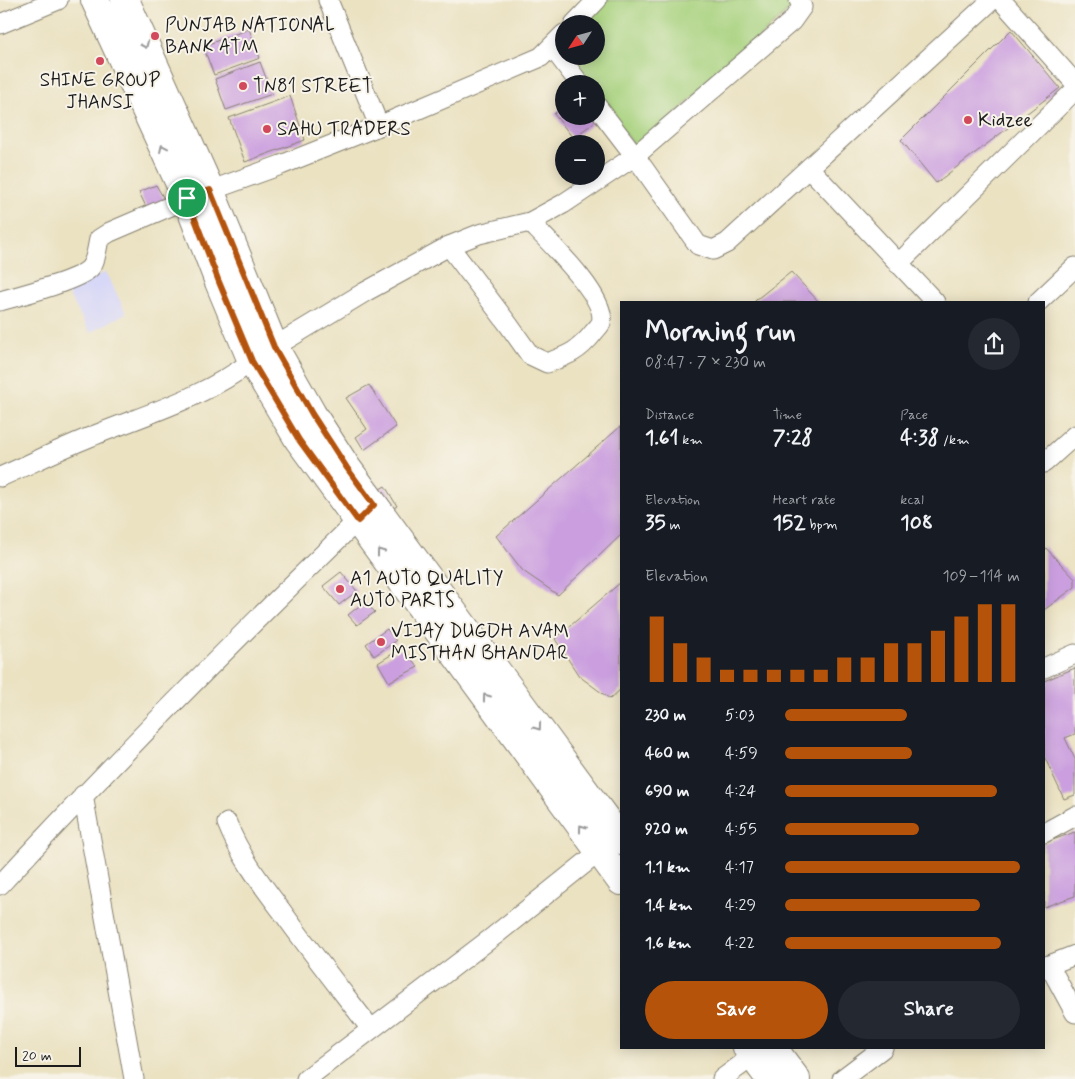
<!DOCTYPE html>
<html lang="en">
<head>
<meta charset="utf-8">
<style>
  body { margin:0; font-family:Mynerve,sans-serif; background:#242831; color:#f1f3f6; height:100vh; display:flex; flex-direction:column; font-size:19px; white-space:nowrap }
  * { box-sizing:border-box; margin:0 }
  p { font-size:16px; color:#9ea1a6 }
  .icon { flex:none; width:28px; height:28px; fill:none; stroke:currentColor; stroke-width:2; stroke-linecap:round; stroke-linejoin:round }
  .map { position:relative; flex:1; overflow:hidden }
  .side { position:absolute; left:620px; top:301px; width:425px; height:748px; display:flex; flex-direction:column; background:#171b24; border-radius:0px; box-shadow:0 2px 12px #0003 }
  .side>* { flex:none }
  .needle { width:32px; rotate:234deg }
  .tools { position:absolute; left:555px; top:15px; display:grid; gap:10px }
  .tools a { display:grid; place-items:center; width:50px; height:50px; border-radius:50%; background:#171b24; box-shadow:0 2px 12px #0003; font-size:25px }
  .scale { position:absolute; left:15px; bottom:12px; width:66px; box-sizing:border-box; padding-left:5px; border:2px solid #1c1c1c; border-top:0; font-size:14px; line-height:18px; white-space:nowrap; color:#1c1c1c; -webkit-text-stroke:4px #f7f3e8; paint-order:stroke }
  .pin { position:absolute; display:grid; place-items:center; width:42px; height:42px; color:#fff; margin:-21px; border:2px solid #fff; border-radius:50%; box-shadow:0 1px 5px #0007 }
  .round { display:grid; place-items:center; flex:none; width:52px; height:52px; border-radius:26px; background:#242831 }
  .headline { display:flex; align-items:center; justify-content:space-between; height:85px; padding:0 25px }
  h1 { font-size:28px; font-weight:700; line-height:38px }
  .figures { display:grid; grid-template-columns:repeat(3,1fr); gap:8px; height:85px; padding:5px 25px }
  .figures div { display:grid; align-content:center }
  .figures b { font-size:21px; font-weight:700 }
  .figures small { font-size:14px; font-weight:400 }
  .figures p { font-size:14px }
  .chart { height:140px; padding:10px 25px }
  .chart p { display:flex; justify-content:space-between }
  .chart svg { width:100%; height:90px; margin-top:5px; stroke:#b45309; stroke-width:6 }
  .button { display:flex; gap:10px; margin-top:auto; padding:10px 25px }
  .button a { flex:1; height:58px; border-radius:30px; background:#b45309; color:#fff; font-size:20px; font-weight:700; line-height:58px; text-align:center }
  .button a+a { background:#242831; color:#f1f3f6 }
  ul { padding:0 25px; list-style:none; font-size:16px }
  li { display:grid; grid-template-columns:80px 60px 1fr; align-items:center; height:38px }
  li i { height:12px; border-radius:6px; background:#b45309 }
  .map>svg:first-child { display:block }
  .built { fill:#d7d7f8 }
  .green { fill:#a7d27e; stroke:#62774d }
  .building { fill:#cb9fdf }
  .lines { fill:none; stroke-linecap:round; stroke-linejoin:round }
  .street-casing { stroke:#847f6f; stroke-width:21 }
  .secondary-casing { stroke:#847f6f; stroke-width:30 }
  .street { stroke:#fff; stroke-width:19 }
  .secondary { stroke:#fff; stroke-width:28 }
  .oneway { stroke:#999 }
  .route-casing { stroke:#fff; stroke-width:10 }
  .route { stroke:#b45309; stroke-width:6 }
  .poi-dot { fill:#d1495b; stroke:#f7f3e8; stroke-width:2 }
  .labels { text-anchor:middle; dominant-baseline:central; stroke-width:4; stroke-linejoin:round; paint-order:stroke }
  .poi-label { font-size:19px; fill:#1c1c1c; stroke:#f7f3e8; text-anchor:start }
</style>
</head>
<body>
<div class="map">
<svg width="1075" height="1079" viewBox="0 0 1075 1079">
  <rect width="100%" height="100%" fill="#f7f3e8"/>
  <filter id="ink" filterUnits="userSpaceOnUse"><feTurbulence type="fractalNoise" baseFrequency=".02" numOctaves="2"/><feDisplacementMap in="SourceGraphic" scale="10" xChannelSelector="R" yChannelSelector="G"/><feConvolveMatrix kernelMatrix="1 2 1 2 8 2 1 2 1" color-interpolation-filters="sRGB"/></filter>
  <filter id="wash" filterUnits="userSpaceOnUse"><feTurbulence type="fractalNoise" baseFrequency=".0096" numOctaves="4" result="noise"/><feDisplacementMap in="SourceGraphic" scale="20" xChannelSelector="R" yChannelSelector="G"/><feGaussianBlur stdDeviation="1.12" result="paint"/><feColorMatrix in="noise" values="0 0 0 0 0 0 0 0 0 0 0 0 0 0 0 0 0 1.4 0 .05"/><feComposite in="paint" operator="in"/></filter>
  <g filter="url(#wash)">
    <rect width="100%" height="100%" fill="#ebe2c2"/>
    <polygon class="built" points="106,272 126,313 90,333 66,290"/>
    <polygon class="green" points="606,0 798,0 799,1 637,148 596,96 596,84 587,84 565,56 596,56 596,24 583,24"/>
    <g id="blocks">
      <g class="building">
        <polygon points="249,29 260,58 214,75 203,46"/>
        <polygon points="1011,30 1060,88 936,183 901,140"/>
        <polygon points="260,62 272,94 226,110 215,79"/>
        <polygon points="290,96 305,140 245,162 229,118"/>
        <polygon points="564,105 564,116 597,116 599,119 573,138 554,114"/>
        <polygon points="156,185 167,204 148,211 139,192"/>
        <polygon points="791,272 819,302 754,302 757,299"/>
        <polygon points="369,385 396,427 364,450 356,437 367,429 346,398"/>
        <polygon points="621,426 621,535 558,595 523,571 496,536"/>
        <polygon points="385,486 397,506 385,514 370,495"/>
        <polygon points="1044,546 1075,579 1075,587 1044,610"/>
        <polygon points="341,572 357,591 339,605 323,586"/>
        <polygon points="621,582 621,689 610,699 579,676 555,639"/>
        <polygon points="364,602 375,612 357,625 348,615"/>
        <polygon points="387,629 396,641 374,656 366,644"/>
        <polygon points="402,648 418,667 389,682 378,663"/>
        <polygon points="1075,668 1075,734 1065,738 1075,759 1075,795 1064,799 1044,756 1044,681"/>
        <polygon points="1075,832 1075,896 1044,907 1044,843"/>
      </g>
    </g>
  </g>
  <g filter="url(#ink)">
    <use href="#blocks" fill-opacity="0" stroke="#847f6f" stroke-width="1"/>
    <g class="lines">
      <defs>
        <g id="street">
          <polyline points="328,0 379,126"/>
          <polyline points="799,0 802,7 792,21 635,156 698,245 713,250 727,243 992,0"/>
          <polyline points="1001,0 1075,83"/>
          <polyline points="0,24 58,0"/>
          <polyline points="574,24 597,0"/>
          <polyline points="552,47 580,84"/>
          <polyline points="809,168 935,302"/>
          <path d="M449 246 508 324 530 355 547 363C569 355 579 351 594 332 596 329 600 326 601 323 609 299 546 239 530 222"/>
          <polyline points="898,264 1075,90"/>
          <path d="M0 301C18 296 80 280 90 268 96 261 97 248 99 239L110 232 187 199 281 165 379 126 541 57 564 34"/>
          <polyline points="1038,302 1075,267"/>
          <polyline points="274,347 365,292 449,246 479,234 530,222 563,204 635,156 596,105"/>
          <polyline points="1044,463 1075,435"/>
          <path d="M0 477C30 464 60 449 90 437 146 414 204 398 252 361"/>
          <polyline points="1044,668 1075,654"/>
          <polyline points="83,795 134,1079"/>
          <path d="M227 823C240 856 260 882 281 910 310 951 341 990 371 1029"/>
          <polyline points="1044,833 1075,816"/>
          <path d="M0 885C118 757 241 634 366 512"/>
          <polyline points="1049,965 1075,1013"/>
          <polyline points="1044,967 1075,955"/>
          <polyline points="306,1079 494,936 599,852"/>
          <polyline points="722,1079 753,1056"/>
          <polyline points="842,1079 883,1048"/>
        </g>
        <g id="secondary">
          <polyline points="95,0 187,199 219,282 252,361 299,440 621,881"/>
          <polyline points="125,0 210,190 274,347 312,414 347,468 621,840"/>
          <polyline points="747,1048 770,1079"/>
          <polyline points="773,1048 796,1079"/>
        </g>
      </defs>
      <use href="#street" class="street-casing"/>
      <use href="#secondary" class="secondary-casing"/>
      <use href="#street" class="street"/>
      <use href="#secondary" class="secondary"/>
    </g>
    <defs><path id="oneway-chevron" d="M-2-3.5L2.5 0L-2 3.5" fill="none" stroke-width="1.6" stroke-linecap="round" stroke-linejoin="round" transform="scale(1.25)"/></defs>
    <g class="oneway">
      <use href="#oneway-chevron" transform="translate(145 45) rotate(66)"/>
      <use href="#oneway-chevron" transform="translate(163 148) rotate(-115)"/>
      <use href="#oneway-chevron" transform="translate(380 552) rotate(-126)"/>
      <use href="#oneway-chevron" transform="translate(486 697) rotate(-126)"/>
      <use href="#oneway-chevron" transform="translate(538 727) rotate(54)"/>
      <use href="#oneway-chevron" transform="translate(582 828) rotate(-126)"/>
    </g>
  </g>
  <g class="lines" filter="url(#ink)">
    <defs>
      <polygon id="route" points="210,190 274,347 312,414 347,468 374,505 358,521 299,440 252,361 219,282 187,198"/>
    </defs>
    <use href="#route" class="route-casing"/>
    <use href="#route" class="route"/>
  </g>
  <g class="poi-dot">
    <circle cx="155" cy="36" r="5"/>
    <circle cx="100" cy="61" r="5"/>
    <circle cx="243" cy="86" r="5"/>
    <circle cx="968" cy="120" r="5"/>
    <circle cx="267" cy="129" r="5"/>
    <circle cx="340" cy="589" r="5"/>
    <circle cx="381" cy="642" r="5"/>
  </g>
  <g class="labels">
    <g class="poi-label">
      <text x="165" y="25">PUNJAB NATIONAL<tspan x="165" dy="22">BANK ATM</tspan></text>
      <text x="100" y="80" text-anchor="middle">SHINE GROUP<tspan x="100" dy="22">JHANSI</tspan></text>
      <text x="253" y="86">TN81 STREET</text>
      <text x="978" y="120">Kidzee</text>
      <text x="277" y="129">SAHU TRADERS</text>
      <text x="350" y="578">A1 AUTO QUALITY<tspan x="350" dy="22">AUTO PARTS</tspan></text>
      <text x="391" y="631">VIJAY DUGDH AVAM<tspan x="391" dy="22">MISTHAN BHANDAR</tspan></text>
    </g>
  </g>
</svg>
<div class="tools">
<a><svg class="needle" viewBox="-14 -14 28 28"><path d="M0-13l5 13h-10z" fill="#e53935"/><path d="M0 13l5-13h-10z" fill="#9ea1a6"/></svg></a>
<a>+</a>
<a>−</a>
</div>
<div class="scale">20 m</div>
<div class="pin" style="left:187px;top:198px;background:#1e9e55"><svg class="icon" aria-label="arrive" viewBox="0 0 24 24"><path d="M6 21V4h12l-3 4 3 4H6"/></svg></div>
<section class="side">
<div class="headline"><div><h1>Morning run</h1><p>08:47 · 7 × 230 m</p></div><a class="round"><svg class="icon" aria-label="share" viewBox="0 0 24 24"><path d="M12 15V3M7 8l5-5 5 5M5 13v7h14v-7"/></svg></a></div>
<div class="figures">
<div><p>Distance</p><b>1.61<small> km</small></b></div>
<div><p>Time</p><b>7:28</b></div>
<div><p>Pace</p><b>4:38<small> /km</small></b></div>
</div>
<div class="figures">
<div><p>Elevation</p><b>35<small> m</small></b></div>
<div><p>Heart rate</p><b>152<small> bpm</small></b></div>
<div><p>kcal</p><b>108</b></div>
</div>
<div class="chart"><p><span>Elevation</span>109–114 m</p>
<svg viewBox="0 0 160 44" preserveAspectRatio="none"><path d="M5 44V12M15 44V25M25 44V32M35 44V38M45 44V38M55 44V38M65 44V38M75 44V38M85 44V32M95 44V32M105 44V25M115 44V25M125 44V19M135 44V12M145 44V6M155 44V6"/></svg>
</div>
<ul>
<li><b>230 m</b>5:03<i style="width:52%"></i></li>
<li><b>460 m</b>4:59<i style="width:54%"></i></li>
<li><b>690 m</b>4:24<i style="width:90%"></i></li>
<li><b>920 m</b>4:55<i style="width:57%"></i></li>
<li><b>1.1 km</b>4:17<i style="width:100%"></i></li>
<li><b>1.4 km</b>4:29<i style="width:83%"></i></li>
<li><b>1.6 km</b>4:22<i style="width:92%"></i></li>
</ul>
<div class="button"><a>Save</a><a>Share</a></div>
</section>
</div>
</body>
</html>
